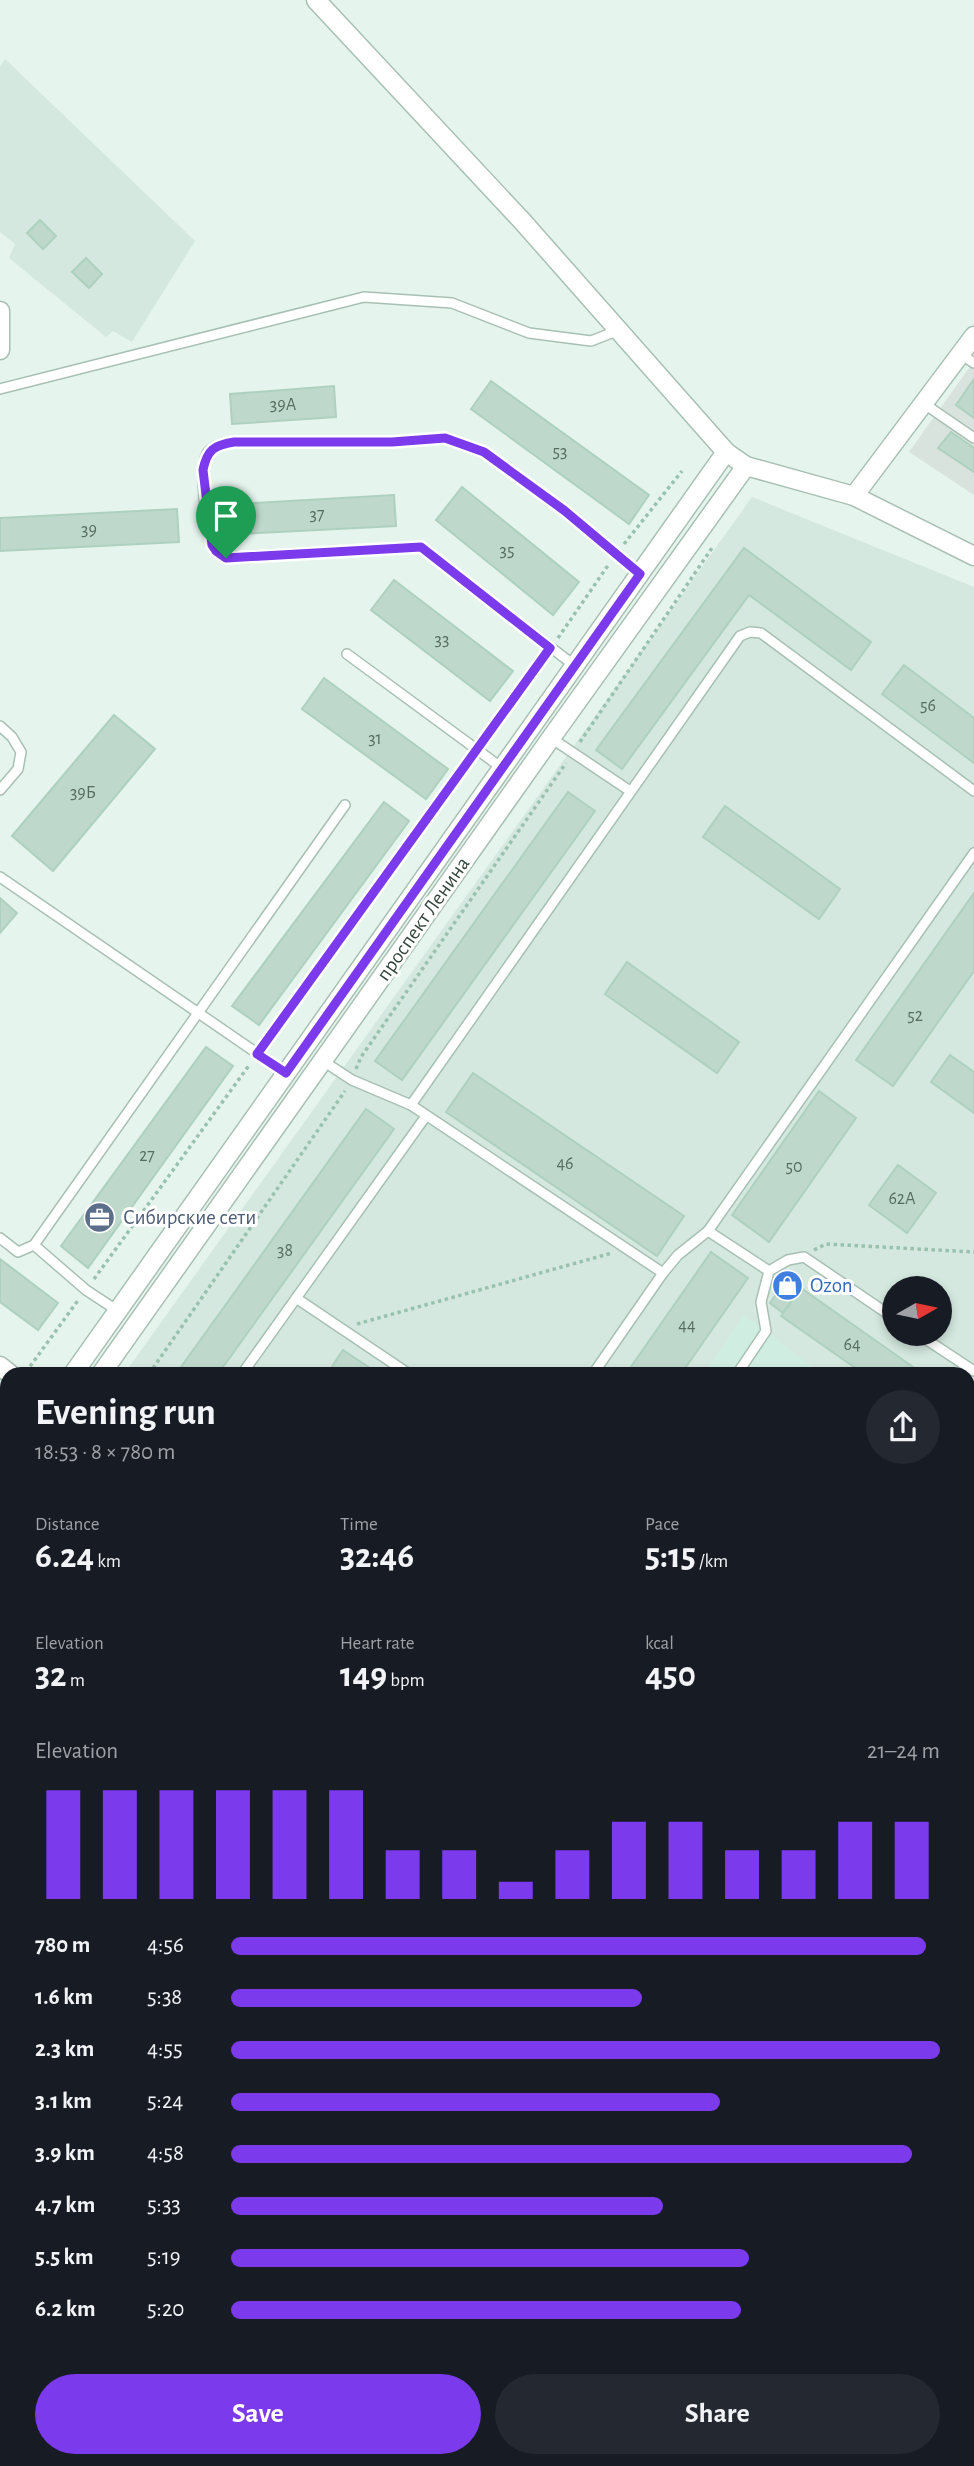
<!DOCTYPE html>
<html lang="en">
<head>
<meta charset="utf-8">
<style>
  body { margin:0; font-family:"Alegreya Sans",sans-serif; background:#242831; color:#f1f3f6; height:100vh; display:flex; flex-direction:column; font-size:26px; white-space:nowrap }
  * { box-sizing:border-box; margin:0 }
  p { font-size:23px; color:#9ea1a6 }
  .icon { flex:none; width:38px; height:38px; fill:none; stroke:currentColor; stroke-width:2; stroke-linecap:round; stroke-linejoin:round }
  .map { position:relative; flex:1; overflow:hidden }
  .panel { position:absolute; left:0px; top:1367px; width:975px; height:1101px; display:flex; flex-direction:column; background:#171b24; border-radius:21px 21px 0 0; box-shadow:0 4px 10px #0003 }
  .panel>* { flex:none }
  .needle { width:46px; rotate:81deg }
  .controls { position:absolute; left:882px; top:1276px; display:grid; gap:14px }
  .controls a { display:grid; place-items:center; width:70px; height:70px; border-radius:50%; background:#171b24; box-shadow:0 4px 10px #0003; font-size:35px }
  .pin { position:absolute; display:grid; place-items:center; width:60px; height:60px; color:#fff; margin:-72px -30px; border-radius:50% 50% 50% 0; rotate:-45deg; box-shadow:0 0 7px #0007 }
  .pin .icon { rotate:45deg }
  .round { display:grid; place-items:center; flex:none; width:74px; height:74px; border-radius:37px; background:#242831 }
  .summary { display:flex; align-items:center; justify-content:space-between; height:119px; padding:0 35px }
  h1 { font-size:38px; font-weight:700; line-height:52px }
  .figures { display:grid; grid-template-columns:repeat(3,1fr); gap:10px; height:119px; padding:7px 35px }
  .figures div { display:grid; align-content:center }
  .figures b { font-size:35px; font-weight:700 }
  .figures small { font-size:19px; font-weight:400 }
  .figures p { font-size:19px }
  .chart { height:196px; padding:14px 35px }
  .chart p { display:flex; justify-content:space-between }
  .chart svg { width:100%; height:126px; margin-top:7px; stroke:#7c3aed; stroke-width:6 }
  .action { display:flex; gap:14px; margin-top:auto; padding:14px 35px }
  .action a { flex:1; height:80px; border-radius:42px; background:#7c3aed; color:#fff; font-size:28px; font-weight:700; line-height:80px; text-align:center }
  .action a+a { background:#242831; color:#f1f3f6 }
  ul { padding:0 35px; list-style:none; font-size:23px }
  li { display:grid; grid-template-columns:112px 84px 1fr; align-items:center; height:52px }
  li i { height:18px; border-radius:9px; background:#7c3aed }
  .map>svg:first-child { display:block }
  .residential { fill:#d4e8df; fill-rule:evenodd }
  .industrial { fill:#d8e3dd }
  .education { fill:#cfeee1 }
  .green { fill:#add7ea }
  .building { fill:#bed9cb; stroke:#aed1bf; stroke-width:2 }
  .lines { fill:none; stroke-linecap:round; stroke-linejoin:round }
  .service-casing { stroke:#a8c0b4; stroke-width:12 }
  .minor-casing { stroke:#a8c0b4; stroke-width:21 }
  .path { stroke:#99c2ae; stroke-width:3.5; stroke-dasharray:3.5 3.5; stroke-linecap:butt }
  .service { stroke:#fff; stroke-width:9 }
  .minor { stroke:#fff; stroke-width:18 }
  .route-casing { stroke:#fff; stroke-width:14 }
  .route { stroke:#7c3aed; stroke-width:9 }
  .labels { text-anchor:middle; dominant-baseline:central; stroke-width:6; stroke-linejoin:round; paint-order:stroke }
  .number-label { font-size:18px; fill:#576c61 }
  .street-label { font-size:21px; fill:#35473e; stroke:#fff }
  .service-label { font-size:21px; fill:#4e5e75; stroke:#fff; text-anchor:start }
  .shop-label { font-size:21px; fill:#366cbe; stroke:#fff; text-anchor:start }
</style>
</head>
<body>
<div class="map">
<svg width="974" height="2466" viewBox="0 0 974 2466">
  <rect width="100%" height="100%" fill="#e6f4ee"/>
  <g class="residential">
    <polygon points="5,59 195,241 132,342 113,331 106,337 9,258 15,244 0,232 0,66"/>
    <path d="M752 497 974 587V1587L968 1595V1374H124ZM894 1288H940V1334H894Z"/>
    <polygon points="7,1536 7,2335 0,2330 0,1546"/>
  </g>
  <polygon class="industrial" points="974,361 974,495 909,452"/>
  <polygon class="education" points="744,1315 766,1331 821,1374 704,1374"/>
  <g class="green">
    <polygon points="974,1679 974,2466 621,2466 624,2460 968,2460 968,1690"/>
    <polygon points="7,2390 7,2460 119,2460 128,2466 0,2466 0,2400"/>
  </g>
  <g class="building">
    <polygon points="40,220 56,236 43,249 27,233"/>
    <polygon points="86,258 102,274 89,288 72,272"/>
    <polygon points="974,379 974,418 956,405"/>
    <polygon points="491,381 649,495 629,524 471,409"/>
    <polygon points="334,386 336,417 232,424 230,394"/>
    <polygon points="951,432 974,448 974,472 938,448"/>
    <polygon points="462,487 579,582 553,615 436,520"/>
    <polygon points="394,495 396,526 239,534 238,504"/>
    <polygon points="177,509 179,542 0,551 0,518"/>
    <polygon points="744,548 871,642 851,670 749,595 622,769 596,750"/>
    <polygon points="394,580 513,671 490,701 371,610"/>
    <polygon points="904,665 974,718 974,763 882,694"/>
    <polygon points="324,678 448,769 426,799 302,709"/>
    <polygon points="114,715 155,749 53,871 12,836"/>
    <polygon points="568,792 595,811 402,1080 375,1061"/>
    <polygon points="384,802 409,821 259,1025 232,1006"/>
    <polygon points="725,806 840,889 819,919 703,837"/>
    <polygon points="974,893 974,971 893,1086 856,1060"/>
    <polygon points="0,898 17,913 0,933"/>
    <polygon points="627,962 739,1042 717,1073 605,994"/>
    <polygon points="206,1047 233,1066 88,1268 61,1246"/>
    <polygon points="950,1055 974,1072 974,1113 931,1082"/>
    <polygon points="473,1073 684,1216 657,1256 446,1112"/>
    <polygon points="819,1091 856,1118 769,1242 732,1215"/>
    <polygon points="366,1109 394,1129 218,1374 176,1374"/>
    <polygon points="898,1165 936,1193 907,1233 869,1205"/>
    <polygon points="711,1252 748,1278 681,1374 626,1374"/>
    <polygon points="0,1259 58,1303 38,1330 0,1302"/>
    <polygon points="787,1279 801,1288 783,1313 770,1303"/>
    <polygon points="801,1288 923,1374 864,1374 781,1316"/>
    <polygon points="343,1350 379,1374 327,1374"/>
    <polygon points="7,1607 7,1666 0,1675 0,1617"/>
    <polygon points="0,1775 7,1780 7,1837 0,1832"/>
    <polygon points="0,2118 7,2123 7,2180 0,2175"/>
    <polygon points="401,2460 431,2460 439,2466 398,2466"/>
  </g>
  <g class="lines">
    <defs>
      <g id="service">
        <polyline points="961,354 974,363"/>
        <polyline points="0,389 364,297 452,303 529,333 591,341 619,330"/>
        <polyline points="923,403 974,438"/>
        <polyline points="347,654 502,768"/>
        <path d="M575 666 421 547 226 557 216 551C207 536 197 467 208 452 215 444 224 443 234 442H392L445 438 484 452 565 511 640 574"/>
        <polyline points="0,726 12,737 21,752 18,769 0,790"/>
        <polyline points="551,738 630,791"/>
        <polyline points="0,877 286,1073"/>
        <polyline points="323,1061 352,1080 411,1105 663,1273 593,1374"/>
        <polyline points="411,1105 740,636 750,632 761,633 974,791"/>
        <polyline points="708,1231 974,853"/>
        <polyline points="0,1238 18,1252 34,1245 86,1290 118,1311"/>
        <polyline points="34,1245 345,805"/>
        <polyline points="663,1273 678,1255 708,1231 769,1271 788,1260 804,1257 894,1318"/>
        <polyline points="296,1298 409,1374"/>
        <polyline points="918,1334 974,1371"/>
        <polyline points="242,1374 426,1116"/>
        <polyline points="737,1374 766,1331 761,1302 769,1271"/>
        <polyline points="0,1725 7,1715"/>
        <polyline points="0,1744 7,1749"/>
        <polyline points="0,2060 7,2050"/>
        <polyline points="0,2097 7,2101"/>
        <polyline points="372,2466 376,2460"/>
      </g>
      <g id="minor">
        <polyline points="316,0 523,222 726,452 746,466 854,496 974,556"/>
        <polyline points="0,311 0,350"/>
        <polyline points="854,496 974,336"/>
        <polyline points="0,1366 10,1374"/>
        <polyline points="73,1374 726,452"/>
        <polyline points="101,1374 551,738 746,466"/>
        <polyline points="0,1478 7,1467"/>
        <polyline points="0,1515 7,1505"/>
      </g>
    </defs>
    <use href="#service" class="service-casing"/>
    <use href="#minor" class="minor-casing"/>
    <g class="path">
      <polyline points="624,544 682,471"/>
      <polyline points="558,638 609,564"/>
      <polyline points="483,739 543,658"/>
      <polyline points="580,742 712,548"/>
      <polyline points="264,1044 468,760"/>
      <polyline points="356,1069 361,1057 566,763"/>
      <polyline points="814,1250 826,1244 974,1252"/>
      <polyline points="94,1279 250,1064"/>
      <polyline points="357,1324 612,1253"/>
      <polyline points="26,1372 79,1299"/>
      <polyline points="149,1374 345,1091"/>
      <polyline points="0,1406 7,1397"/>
      <polyline points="0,1579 7,1569"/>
    </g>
    <use href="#service" class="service"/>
    <use href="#minor" class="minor"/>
  </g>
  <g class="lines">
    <defs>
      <path id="route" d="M445 438 484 452 565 511 640 574 286 1073 257 1054 550 648 421 547 226 558 216 551 212 545 203 470C207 450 214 445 234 442H392Z"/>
    </defs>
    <use href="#route" class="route-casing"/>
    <use href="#route" class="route"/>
  </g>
  <defs>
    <symbol id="office-disc" viewBox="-11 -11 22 22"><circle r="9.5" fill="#5c6f8a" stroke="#fff"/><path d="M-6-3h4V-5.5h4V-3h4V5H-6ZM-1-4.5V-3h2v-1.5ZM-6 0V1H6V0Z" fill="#fff"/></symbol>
    <symbol id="shop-disc" viewBox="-11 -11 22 22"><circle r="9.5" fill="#3f7fe0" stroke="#fff"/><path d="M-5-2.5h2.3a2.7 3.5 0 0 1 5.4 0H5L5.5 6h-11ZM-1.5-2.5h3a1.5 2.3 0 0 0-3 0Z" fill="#fff"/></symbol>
  </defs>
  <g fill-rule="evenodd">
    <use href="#office-disc" x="82" y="1200" width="35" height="35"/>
    <use href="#shop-disc" x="770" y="1268" width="35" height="35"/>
  </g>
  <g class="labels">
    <g class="number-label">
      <text x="283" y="405">39А</text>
      <text x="560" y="452">53</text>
      <text x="317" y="515">37</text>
      <text x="89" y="530">39</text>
      <text x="507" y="551">35</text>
      <text x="442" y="640">33</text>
      <text x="928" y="706">56</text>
      <text x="375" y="739">31</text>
      <text x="83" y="793">39Б</text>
      <text x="915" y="1016">52</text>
      <text x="147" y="1156">27</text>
      <text x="565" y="1164">46</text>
      <text x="794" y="1167">50</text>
      <text x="902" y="1199">62А</text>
      <text x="285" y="1251">38</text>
      <text x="687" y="1326">44</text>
      <text x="852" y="1345">64</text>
    </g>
    <g class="street-label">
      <text transform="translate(423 919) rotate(-55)">проспект Ленина</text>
    </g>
    <g class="service-label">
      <text x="123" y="1217">Сибирские сети</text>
    </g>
    <g class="shop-label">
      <text x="810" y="1285">Ozon</text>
    </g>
  </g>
</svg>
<div class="controls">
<a><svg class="needle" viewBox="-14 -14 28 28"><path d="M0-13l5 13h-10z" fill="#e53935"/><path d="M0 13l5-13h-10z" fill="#9ea1a6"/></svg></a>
</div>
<div class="pin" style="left:226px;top:558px;background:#1e9e55"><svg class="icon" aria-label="arrive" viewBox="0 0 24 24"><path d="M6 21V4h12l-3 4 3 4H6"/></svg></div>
<section class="panel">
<div class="summary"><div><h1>Evening run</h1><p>18:53 · 8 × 780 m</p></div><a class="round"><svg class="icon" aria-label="share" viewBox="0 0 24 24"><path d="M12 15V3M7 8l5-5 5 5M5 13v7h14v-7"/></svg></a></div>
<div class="figures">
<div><p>Distance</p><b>6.24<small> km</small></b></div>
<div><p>Time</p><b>32:46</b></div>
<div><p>Pace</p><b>5:15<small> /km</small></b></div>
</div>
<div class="figures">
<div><p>Elevation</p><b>32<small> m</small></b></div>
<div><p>Heart rate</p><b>149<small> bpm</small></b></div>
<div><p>kcal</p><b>450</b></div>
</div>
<div class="chart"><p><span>Elevation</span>21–24 m</p>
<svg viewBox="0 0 160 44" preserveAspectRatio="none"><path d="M5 44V6M15 44V6M25 44V6M35 44V6M45 44V6M55 44V6M65 44V27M75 44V27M85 44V38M95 44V27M105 44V17M115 44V17M125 44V27M135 44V27M145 44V17M155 44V17"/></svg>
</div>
<ul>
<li><b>780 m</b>4:56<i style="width:98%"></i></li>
<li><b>1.6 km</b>5:38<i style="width:58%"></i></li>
<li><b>2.3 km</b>4:55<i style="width:100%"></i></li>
<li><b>3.1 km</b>5:24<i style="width:69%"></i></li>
<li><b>3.9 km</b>4:58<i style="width:96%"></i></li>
<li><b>4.7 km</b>5:33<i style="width:61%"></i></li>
<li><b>5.5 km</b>5:19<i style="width:73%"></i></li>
<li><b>6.2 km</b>5:20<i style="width:72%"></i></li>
</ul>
<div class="action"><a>Save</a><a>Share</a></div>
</section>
</div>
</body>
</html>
